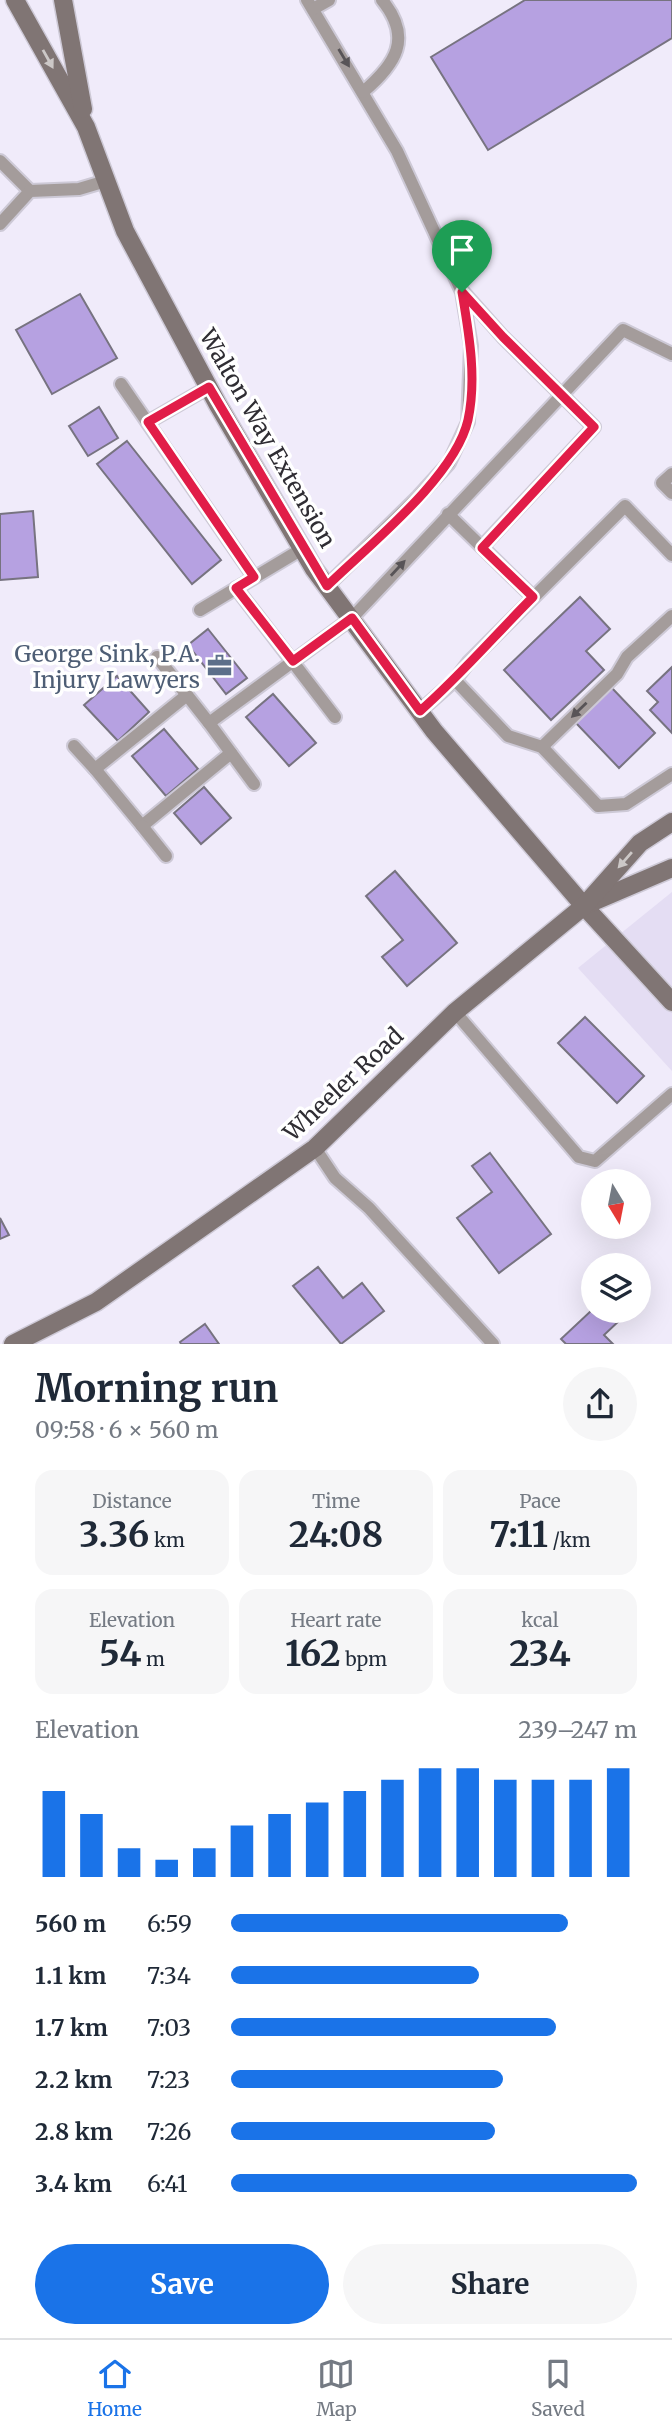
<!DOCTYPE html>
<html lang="en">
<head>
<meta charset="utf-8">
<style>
  body { margin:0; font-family:Merriweather,serif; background:#f6f6f7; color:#1f2937; height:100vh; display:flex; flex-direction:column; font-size:26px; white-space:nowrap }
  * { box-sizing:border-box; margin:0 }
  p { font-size:23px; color:#747a83 }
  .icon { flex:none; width:38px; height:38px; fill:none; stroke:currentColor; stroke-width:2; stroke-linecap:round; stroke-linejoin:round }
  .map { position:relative; height:1344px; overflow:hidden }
  .sheet { display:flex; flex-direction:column; background:#fff; flex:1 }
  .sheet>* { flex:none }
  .needle { width:46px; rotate:170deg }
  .buttons { position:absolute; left:581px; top:1169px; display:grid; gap:14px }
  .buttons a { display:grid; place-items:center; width:70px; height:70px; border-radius:50%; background:#fff; box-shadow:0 7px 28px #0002; font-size:35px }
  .pin { position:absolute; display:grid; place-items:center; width:60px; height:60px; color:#fff; margin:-72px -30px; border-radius:50% 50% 50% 0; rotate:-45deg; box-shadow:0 0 7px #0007 }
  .pin .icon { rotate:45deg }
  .round { display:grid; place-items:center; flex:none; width:74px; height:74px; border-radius:37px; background:#f6f6f7 }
  .summary { display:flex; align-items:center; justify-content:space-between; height:119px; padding:0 35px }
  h1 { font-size:38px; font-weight:700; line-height:52px }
  .metrics { display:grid; grid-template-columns:repeat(3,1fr); gap:10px; height:119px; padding:7px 35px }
  .metrics div { display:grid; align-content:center; border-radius:18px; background:#f6f6f7; text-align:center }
  .metrics b { font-size:35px; font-weight:700 }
  .metrics small { font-size:19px; font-weight:400 }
  .metrics p { font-size:19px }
  .chart { height:196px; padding:14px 35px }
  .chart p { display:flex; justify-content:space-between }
  .chart svg { width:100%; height:126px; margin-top:7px; stroke:#1a73e8; stroke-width:6 }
  .cta { display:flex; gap:14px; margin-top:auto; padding:14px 35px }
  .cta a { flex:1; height:80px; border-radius:42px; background:#1a73e8; color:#fff; font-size:28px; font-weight:700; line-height:80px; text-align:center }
  .cta a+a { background:#f6f6f7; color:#1f2937 }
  ul { padding:0 35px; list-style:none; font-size:23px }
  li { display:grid; grid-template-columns:112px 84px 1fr; align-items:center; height:52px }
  li i { height:18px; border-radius:9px; background:#1a73e8 }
  .dock { display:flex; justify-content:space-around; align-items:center; height:98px; border-top:2px solid #e0e1e3; background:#fff; font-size:19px; color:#747a83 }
  .dock a { display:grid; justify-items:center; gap:4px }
  .dock .current { color:#1a73e8 }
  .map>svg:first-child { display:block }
  .built { fill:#e4ddf3 }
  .building { fill:#b6a1e1; stroke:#777380; stroke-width:2 }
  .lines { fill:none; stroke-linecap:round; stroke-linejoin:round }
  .lane-casing { stroke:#cdc9d6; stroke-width:16 }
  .secondary-casing { stroke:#cdc9d6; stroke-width:21 }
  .lane { stroke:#a49c9b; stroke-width:12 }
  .secondary { stroke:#807574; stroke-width:18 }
  .oneway { fill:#585457 }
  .oneway2 { fill:#ccc8c7 }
  .route-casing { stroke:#fff; stroke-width:14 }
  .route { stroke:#e11d48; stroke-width:9 }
  .labels { text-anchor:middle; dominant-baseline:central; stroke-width:7; stroke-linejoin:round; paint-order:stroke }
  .street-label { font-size:23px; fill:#2f2d33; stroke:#fff }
  .service-label { font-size:23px; fill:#4e5e75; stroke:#fff; text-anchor:end }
</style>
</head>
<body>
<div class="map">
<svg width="672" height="1344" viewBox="0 0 672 1344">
  <rect width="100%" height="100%" fill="#f0ebfa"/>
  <polygon class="built" points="672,892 672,1071 578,968"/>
  <g class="building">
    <polygon points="525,0 672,0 672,38 488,150 431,57"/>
    <polygon points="80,294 117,358 52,394 16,330"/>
    <polygon points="99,407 118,438 88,456 69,426"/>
    <polygon points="127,441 221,560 192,584 97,464"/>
    <polygon points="33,511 38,577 0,580 0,514"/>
    <polygon points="580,597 610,629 586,651 604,670 551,720 504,670"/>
    <polygon points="208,629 247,678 226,694 188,645"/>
    <polygon points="672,667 672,733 650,710 658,702 647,691"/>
    <polygon points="117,676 149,712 118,741 84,705"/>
    <polygon points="611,687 655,733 619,768 575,722"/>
    <polygon points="273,694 316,743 289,766 246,717"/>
    <polygon points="164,729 198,769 166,796 132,756"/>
    <polygon points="204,787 231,818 201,844 174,813"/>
    <polygon points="395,871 457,943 407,986 382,957 403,940 366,896"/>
    <polygon points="585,1017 644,1076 617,1103 558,1043"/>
    <polygon points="490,1153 551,1234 499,1273 457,1218 492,1192 472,1166"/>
    <polygon points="0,1218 9,1235 0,1239"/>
    <polygon points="318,1267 343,1298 362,1283 384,1311 341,1344 293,1286"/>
    <polygon points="593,1309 612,1311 620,1320 604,1335 613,1344 566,1344 561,1339"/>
    <polygon points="205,1324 219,1344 181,1344 180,1342"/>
  </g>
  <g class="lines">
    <defs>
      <g id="lane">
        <polyline points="307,0 397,151 462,292 471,346 468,422 449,463 418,497 327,586"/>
        <polyline points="313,9 329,0"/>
        <path d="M363 92C396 64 413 38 382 0"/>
        <polyline points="0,161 30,191"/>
        <polyline points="0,224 30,191 79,189 106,181"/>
        <polyline points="463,292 503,337 594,427 482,547"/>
        <polyline points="121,384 254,577"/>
        <polyline points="148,422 209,387"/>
        <polyline points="672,474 662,483 672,493"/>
        <polyline points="448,514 533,597"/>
        <polyline points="672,555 625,506 468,663 455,680 508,736 542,747 598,806 626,804 672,774"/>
        <polyline points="236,588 335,717"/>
        <polyline points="200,610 302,549"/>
        <polyline points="157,657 209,723 352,618 623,330 672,354"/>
        <polyline points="187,695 95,769 142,826 231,753"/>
        <polyline points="420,711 455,680"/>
        <polyline points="209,723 254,784"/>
        <polyline points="74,746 95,769"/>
        <polyline points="542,747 617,674 627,657 672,616"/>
        <polyline points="142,826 166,856"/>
        <polyline points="455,1012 579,1157 595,1161 672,1094"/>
        <polyline points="315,1148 335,1178 369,1208 493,1344"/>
      </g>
      <g id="secondary">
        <polyline points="15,0 86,127 125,231 218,405 314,569 434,731 584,906 672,1002"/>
        <polyline points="63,0 83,109"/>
        <polyline points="588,904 672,868"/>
        <polyline points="13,1344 96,1302 315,1148 455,1012 584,906 640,843 672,822"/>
      </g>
    </defs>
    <use href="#lane" class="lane-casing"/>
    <use href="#secondary" class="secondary-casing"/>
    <use href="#lane" class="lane"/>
    <use href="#secondary" class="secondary"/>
  </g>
  <defs><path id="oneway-solid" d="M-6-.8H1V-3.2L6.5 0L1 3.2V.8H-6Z" transform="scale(1.75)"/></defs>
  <g class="oneway">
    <use href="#oneway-solid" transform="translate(344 58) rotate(59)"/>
    <use href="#oneway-solid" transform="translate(398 568) rotate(-47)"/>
    <use href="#oneway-solid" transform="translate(579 710) rotate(136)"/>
  </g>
  <g class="oneway2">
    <use href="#oneway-solid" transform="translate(48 59) rotate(61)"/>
    <use href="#oneway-solid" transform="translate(625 860) rotate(131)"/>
  </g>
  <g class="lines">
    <defs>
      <path id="route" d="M462 292 503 337 594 427 482 548 533 597C495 635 460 676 420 711L352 618 293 661 236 588 254 577 148 422 209 387 327 586C369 545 455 477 468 420 477 378 469 334 462 292Z"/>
    </defs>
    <use href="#route" class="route-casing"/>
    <use href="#route" class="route"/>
  </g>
  <defs>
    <symbol id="office-bare" viewBox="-9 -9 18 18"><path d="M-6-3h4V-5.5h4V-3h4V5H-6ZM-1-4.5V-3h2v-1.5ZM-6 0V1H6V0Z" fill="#5c6f8a" stroke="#fff" stroke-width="2.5" paint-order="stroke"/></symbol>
  </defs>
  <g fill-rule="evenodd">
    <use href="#office-bare" x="202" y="648" width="35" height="35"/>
  </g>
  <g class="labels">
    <g class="street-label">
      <text transform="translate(268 438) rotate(60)">Walton Way Extension</text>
      <text transform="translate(343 1084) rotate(-43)">Wheeler Road</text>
    </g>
    <g class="service-label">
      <text x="200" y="653">George Sink, P.A.<tspan x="200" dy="26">Injury Lawyers</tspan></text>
    </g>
  </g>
</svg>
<div class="buttons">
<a><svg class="needle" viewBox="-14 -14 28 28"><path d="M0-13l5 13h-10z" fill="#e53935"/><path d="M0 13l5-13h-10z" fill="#747a83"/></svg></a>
<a><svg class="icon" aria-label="layers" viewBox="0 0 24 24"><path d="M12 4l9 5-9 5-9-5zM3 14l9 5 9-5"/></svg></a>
</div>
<div class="pin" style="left:462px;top:292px;background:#1e9e55"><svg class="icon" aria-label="arrive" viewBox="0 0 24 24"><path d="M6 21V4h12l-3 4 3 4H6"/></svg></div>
</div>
<section class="sheet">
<div class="summary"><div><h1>Morning run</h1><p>09:58 · 6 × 560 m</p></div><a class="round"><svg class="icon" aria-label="share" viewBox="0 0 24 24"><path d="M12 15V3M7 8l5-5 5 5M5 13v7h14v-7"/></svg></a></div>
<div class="metrics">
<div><p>Distance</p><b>3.36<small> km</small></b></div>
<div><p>Time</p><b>24:08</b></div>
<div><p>Pace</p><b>7:11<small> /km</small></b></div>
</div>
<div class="metrics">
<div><p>Elevation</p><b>54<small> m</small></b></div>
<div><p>Heart rate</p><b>162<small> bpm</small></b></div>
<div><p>kcal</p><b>234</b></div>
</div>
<div class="chart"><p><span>Elevation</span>239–247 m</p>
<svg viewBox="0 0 160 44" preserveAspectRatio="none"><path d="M5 44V14M15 44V22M25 44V34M35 44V38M45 44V34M55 44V26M65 44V22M75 44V18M85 44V14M95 44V10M105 44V6M115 44V6M125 44V10M135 44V10M145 44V10M155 44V6"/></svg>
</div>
<ul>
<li><b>560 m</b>6:59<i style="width:83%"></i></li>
<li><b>1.1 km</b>7:34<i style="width:61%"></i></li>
<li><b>1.7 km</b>7:03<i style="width:80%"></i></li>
<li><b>2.2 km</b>7:23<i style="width:67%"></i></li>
<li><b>2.8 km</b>7:26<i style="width:65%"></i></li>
<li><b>3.4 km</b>6:41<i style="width:100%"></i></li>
</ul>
<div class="cta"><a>Save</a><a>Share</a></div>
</section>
<nav class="dock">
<a class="current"><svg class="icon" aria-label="home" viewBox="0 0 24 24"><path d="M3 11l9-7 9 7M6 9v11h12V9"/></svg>Home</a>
<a><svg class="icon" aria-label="map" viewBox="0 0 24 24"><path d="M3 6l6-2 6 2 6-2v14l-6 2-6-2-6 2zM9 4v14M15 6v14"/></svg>Map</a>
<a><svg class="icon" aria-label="saved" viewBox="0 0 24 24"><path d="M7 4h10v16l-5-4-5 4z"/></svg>Saved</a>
</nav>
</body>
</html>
